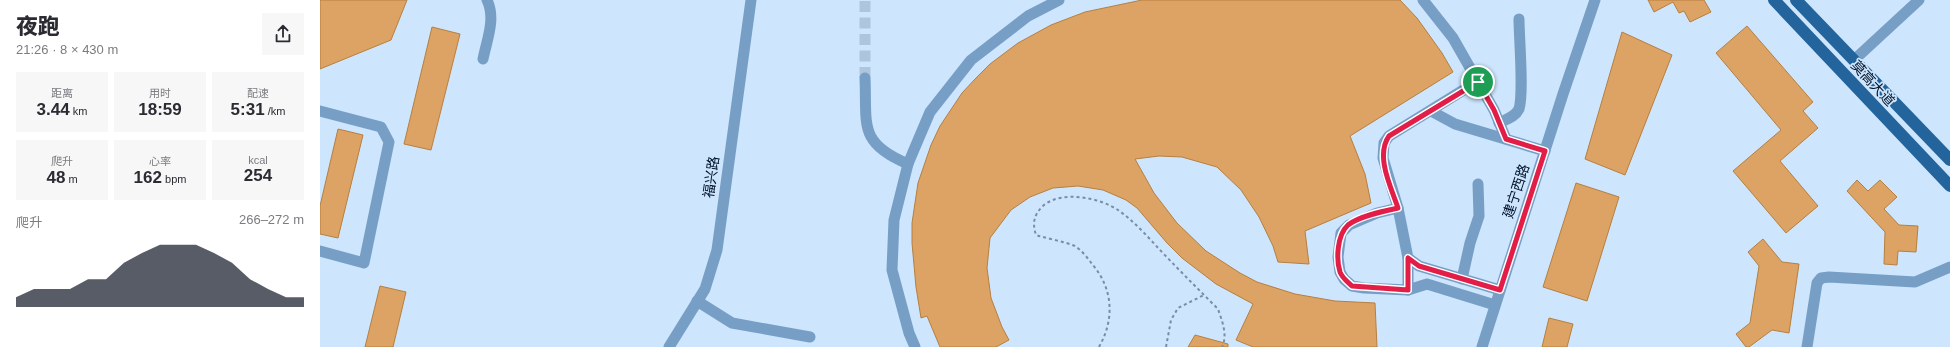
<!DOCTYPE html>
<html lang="zh">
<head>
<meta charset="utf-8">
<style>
  body { margin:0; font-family:Helvetica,"Noto Sans SC",sans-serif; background:#f7f7f7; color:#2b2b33; height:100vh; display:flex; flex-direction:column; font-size:15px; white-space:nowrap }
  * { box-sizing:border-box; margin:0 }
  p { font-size:13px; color:#7c7c81 }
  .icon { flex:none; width:22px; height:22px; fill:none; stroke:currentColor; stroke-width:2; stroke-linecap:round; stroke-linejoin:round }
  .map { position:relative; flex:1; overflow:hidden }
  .side { display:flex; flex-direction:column; background:#fff; width:320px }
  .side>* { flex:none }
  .pin { position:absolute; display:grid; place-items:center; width:34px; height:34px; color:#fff; margin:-17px; border:2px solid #fff; border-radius:50%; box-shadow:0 1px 4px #0007 }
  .round { display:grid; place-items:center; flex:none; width:42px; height:42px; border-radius:0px; background:#f7f7f7 }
  .summary { display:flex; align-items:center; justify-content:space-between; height:68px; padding:0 16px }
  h1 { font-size:22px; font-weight:800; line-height:30px }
  .stats { display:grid; grid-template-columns:repeat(3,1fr); gap:6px; height:68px; padding:4px 16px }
  .stats div { display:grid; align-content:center; border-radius:0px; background:#f7f7f7; text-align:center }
  .stats b { font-size:17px; font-weight:800 }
  .stats small { font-size:11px; font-weight:400 }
  .stats p { font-size:11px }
  .chart { height:112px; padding:8px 16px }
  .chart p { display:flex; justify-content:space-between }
  .chart svg { width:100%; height:72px; margin-top:4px; fill:#111827; opacity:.7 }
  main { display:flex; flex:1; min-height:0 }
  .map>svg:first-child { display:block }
  .building { fill:#dda364; stroke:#b67f3f }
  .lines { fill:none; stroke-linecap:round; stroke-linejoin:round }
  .minor-tunnel { stroke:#aec6dd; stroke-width:11; stroke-dasharray:11 5.5; stroke-linecap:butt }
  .path { stroke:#778ea5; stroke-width:2; stroke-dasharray:3 3; stroke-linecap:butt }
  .minor { stroke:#779fc6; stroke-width:11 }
  .major { stroke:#22649b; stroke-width:12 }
  .route-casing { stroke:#fff; stroke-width:8 }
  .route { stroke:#e11d48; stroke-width:5 }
  .labels { text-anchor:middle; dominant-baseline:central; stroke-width:3.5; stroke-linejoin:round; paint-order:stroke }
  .street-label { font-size:14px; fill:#001429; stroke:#cde5fd }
</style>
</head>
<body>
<main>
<section class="side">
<div class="summary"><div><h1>夜跑</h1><p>21:26 · 8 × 430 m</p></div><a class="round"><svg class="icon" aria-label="share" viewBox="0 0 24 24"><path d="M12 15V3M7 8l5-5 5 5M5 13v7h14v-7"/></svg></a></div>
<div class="stats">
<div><p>距离</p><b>3.44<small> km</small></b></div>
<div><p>用时</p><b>18:59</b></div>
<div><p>配速</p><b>5:31<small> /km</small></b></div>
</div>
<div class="stats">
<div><p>爬升</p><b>48<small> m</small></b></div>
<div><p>心率</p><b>162<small> bpm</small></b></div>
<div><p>kcal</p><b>254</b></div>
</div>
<div class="chart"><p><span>爬升</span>266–272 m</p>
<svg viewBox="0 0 160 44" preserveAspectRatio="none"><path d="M0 44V38L10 33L20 33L30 33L40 27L50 27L60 17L70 11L80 6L90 6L100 6L110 11L120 17L130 27L140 33L150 38L160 38V44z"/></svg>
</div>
</section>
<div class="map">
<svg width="1630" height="347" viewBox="0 0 1630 347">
  <rect width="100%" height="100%" fill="#cde5fd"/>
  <g class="building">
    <polygon points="0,0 87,0 71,40 0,69"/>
    <polygon points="822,0 1080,0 1097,18 1122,53 1133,72 1030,136 1045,174 1051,203 985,231 989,264 958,262 953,246 939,217 921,190 897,167 862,157 839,156 815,159 834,193 857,223 886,251 920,273 937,282 975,294 1015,301 1055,303 1057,347 933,347 916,340 933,304 896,284 862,258 847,243 817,208 806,200 783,190 758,186 733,188 710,197 691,210 670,238 667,268 671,298 682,327 689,340 676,347 620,347 607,316 601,318 596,287 592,243 592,223 598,183 611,145 620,126 642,93 656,78 670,64 698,43 731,25 765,12"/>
    <polygon points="1328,0 1384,0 1391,12 1370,22 1364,11 1359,13 1353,2 1334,12"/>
    <polygon points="1427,26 1493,102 1483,111 1498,128 1460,161 1498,206 1466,233 1413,171 1461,130 1396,53"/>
    <polygon points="112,27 140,34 111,150 84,144"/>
    <polygon points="1302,32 1352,55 1305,175 1265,159"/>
    <polygon points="18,129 43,135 18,238 0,234 0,206"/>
    <polygon points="1537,180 1548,191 1560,180 1577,197 1564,209 1579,225 1598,226 1596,252 1578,251 1577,265 1564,264 1565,232 1527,191"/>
    <polygon points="1256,183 1299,197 1267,301 1223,287"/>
    <polygon points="1443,239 1462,262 1479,264 1469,333 1452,330 1429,347 1426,347 1416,334 1430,323 1439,266 1428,252"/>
    <polygon points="60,286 86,292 73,347 45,347"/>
    <polygon points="1229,318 1253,324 1247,347 1222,347"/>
    <polygon points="875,335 908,344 908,347 868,347"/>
  </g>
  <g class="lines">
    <polyline class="minor-tunnel" points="545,78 545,0"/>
    <g class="path">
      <path d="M779 347C795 319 793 288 772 264 768 258 761 250 755 246 743 241 728 239 716 235 712 223 714 214 724 205 743 190 780 198 798 210 814 221 827 236 840 250 859 270 878 289 898 309 902 321 908 335 902 347"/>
      <polyline points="846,347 851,320 858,308 884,295"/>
    </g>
    <g class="minor">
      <polyline points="1103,0 1133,38 1174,110 1186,139"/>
      <path d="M163 59C167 39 176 19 167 0"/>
      <polyline points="1534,60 1599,0"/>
      <path d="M545 78C547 125 538 143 588 164"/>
      <polyline points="0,111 61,127 69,142 44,263 0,251"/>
      <polyline points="1111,111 1135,124 1225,151"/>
      <path d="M1179 123C1187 119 1195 117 1199 109 1204 93 1199 38 1199 19"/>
      <polyline points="1078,208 1057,213 1029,225 1021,233 1018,257 1020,272 1024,279 1032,286 1044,288 1088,290 1107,284 1175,305"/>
      <polyline points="1088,258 1099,266 1180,290"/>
      <polyline points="1142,279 1150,243 1159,216 1158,184"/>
      <polyline points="1088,290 1088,258 1078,208 1063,158 1064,143 1069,136 1158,81"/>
      <polyline points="377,301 412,323 490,337"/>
      <polyline points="349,347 385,289 397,250 431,0"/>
      <polyline points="595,347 589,333 572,270 574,220 588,164 593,152 610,112 651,60 708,16 739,0"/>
      <polyline points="1162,347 1243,94 1275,0"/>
      <polyline points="1487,347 1497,283 1501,278 1509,277 1595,282 1630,267"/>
    </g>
    <g class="major">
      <polyline points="1454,0 1630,186"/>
      <polyline points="1476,0 1630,160"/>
    </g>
  </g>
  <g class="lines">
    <defs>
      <path id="route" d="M1158 82 1174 110 1186 139 1225 151 1180 290 1099 266 1088 258V290L1032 286C1028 282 1022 278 1020 272 1016 259 1017 235 1028 225 1039 216 1064 211 1078 208 1071 187 1055 156 1069 136Z"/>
    </defs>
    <use href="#route" class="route-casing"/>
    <use href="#route" class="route"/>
  </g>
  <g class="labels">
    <g class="street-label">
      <text transform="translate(1553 83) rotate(47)">莫高大道</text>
      <text transform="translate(391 177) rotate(-82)">福兴路</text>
      <text transform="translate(1196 191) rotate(-72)">建宁西路</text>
    </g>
  </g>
</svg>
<div class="pin" style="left:1158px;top:82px;background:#1e9e55"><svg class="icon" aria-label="arrive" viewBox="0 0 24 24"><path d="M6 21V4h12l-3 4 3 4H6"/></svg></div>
</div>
</main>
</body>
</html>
